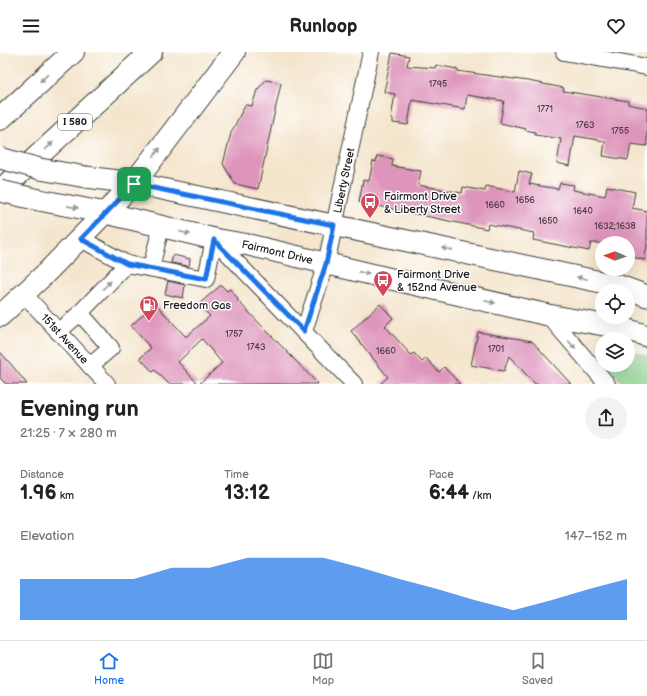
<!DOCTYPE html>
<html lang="en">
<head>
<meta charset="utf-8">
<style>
  body { margin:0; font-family:"Balsamiq Sans",sans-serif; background:#f2f2f2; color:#222; height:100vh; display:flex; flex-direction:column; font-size:15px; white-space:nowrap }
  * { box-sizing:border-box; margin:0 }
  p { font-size:13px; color:#767676 }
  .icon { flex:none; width:22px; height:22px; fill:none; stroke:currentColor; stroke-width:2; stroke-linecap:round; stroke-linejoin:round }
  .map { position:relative; height:332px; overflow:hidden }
  .details { display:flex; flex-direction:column; background:#fff; flex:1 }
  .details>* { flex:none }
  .needle { width:26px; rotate:272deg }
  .buttons { position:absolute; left:595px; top:184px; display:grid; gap:8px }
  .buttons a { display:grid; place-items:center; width:40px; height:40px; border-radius:50%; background:#fff; box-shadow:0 4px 16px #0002; font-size:20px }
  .pin { position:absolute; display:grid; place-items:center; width:34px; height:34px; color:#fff; margin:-17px; border-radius:8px; box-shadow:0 2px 6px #0006 }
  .round { display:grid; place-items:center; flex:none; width:42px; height:42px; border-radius:21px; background:#f2f2f2 }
  .headline { display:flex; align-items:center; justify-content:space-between; height:68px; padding:0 20px }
  h1 { font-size:22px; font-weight:600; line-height:30px }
  .stats { display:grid; grid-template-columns:repeat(3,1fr); gap:6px; height:68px; padding:4px 20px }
  .stats div { display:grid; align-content:center }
  .stats b { font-size:20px; font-weight:600 }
  .stats small { font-size:11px; font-weight:400 }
  .stats p { font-size:11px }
  .chart { height:112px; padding:8px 20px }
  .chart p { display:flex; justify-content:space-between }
  .chart svg { width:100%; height:72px; margin-top:4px; fill:#1a73e8; opacity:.7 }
  header { display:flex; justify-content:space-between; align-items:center; height:52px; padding:0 20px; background:#fff; font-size:18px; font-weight:600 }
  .dock { display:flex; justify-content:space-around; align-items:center; height:56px; border-top:1px solid #e0e0e0; background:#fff; font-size:11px; color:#767676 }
  .dock a { display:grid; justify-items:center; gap:2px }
  .dock .on { color:#1a73e8 }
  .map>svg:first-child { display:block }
  .green { fill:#8ad18c; stroke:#537654 }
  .building { fill:#de95bb }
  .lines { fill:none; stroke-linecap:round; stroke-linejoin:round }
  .minor-casing { stroke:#3c3a36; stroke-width:18 }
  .major-casing { stroke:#3c3a36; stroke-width:23 }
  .highway-casing { stroke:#3c3a36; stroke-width:24 }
  .minor { stroke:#fff; stroke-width:16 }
  .major { stroke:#fff; stroke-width:21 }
  .highway { stroke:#fff; stroke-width:22 }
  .major-bridge-casing { stroke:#3c3a36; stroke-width:23; stroke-linecap:butt }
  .major-bridge { stroke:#fff; stroke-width:21 }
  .oneway { fill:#999 }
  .route-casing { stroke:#fff; stroke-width:8 }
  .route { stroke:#1a73e8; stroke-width:5 }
  .labels { text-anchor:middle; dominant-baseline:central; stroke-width:3; stroke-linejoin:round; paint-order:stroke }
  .number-label { font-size:9px; fill:#4c3a44 }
  .shield { fill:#fff; stroke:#606060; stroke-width:1 }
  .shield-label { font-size:10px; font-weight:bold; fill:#1c1c1c }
  .street-label { font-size:11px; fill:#1c1c1c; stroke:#fff }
  .poi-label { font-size:11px; fill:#1c1c1c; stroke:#fff; text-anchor:start }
</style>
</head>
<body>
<header><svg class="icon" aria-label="menu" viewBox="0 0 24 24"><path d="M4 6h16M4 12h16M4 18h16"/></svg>Runloop<svg class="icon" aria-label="heart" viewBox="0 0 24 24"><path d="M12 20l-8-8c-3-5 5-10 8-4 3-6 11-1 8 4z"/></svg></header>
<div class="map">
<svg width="647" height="332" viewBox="0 0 647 332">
  <rect width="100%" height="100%" fill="#fff"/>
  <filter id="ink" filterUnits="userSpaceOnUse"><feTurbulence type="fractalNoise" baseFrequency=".025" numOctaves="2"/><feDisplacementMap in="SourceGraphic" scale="8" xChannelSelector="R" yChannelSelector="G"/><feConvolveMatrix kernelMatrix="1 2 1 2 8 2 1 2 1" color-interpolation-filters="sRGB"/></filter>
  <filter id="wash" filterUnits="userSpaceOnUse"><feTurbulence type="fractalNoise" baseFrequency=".012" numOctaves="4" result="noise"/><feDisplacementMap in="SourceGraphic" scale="16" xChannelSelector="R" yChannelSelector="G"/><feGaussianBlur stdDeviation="0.9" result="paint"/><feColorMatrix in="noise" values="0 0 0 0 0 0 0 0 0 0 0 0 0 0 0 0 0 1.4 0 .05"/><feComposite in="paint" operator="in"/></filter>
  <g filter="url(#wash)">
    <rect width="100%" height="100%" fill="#f4e5cc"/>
    <polygon class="green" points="628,299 647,304 647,332 624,332 607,313 628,313"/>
    <g id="blocks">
      <g class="building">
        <polygon points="392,1 409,4 407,14 435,16 436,13 457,17 457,19 528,29 564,36 563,39 628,49 628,52 647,56 647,94 631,92 628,108 603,104 605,89 575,84 570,114 557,111 561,87 535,83 535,80 525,78 526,77 500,71 504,49 467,43 465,57 412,48 408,73 393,71 393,67 391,67 395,42 384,40"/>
        <polygon points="266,28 281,31 258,137 235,132 223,112 231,81 245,53 252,54 257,38"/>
        <polygon points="377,104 393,107 392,114 421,119 418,133 462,141 463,135 485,139 486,134 515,140 519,119 532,122 529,132 558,137 560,131 574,133 573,138 605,144 607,134 635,140 632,156 647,159 647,194 644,208 628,204 628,191 591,191 589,199 533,188 534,181 488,172 487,177 359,150 363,128 369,129 373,109 376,110"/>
        <polygon points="173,203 190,207 189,214 171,211"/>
        <polygon points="168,229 185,233 183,246 165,242"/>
        <polygon points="221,233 227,239 230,237 238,247 237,248 318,332 199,332 222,311 202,287 178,310 198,332 169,332 155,318 153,320 140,306 151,296 131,274 155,251 185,284 187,284 210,264 199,252"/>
        <polygon points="380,252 393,266 385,274 411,303 414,301 422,310 426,306 439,320 444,315 460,332 380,332 388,325 351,279"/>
        <polygon points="478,280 532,289 571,332 535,332 509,304 504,319 471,313"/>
        <polygon points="0,300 10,311 27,332 6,332 0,326"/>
      </g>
    </g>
  </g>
  <g filter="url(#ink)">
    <use href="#blocks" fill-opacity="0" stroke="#3c3a36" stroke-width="1"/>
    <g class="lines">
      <defs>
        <g id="minor">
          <polyline points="564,0 647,15"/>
          <polyline points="81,187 127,212"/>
          <polyline points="214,187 354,332"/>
          <polyline points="151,216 161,175"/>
          <path id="s1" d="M23 241 107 332"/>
          <polyline points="80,261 111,296 90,314"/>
          <polyline points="548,263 607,332"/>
          <path id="s2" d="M304 279 326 212 371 0"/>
          <polyline points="58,280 80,261 127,212 206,227 214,187"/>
        </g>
        <g id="major">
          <polyline points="86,125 134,131 620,234 647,244"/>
          <path id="s3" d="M39 148 106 161 214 187 249 193 387 226 548 263 626 277 647 284"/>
          <polyline points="0,264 44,223 134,131"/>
        </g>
        <g id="highway">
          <polyline points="0,67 73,0"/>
          <polyline points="134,131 234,0"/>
          <polyline points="0,139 151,0"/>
        </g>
      </defs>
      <use href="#minor" class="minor-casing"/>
      <use href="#major" class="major-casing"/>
      <use href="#highway" class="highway-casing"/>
      <use href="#minor" class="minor"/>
      <use href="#major" class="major"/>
      <use href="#highway" class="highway"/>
      <defs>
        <g id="major-bridge">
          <polyline points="0,106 40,117 86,125"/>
          <polyline points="0,139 39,148"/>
        </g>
      </defs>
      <use href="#major-bridge" class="major-bridge-casing"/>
      <use href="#major-bridge" class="major-bridge"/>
    </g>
    <defs><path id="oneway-solid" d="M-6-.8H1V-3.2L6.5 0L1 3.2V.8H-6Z"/></defs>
    <g class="oneway">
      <use href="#oneway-solid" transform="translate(44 26) rotate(137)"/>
      <use href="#oneway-solid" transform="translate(49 94) rotate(-43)"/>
      <use href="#oneway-solid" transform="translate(157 100) rotate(-52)"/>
      <use href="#oneway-solid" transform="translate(73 155) rotate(11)"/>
      <use href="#oneway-solid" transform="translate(185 181) rotate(14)"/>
      <use href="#oneway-solid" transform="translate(447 197) rotate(-168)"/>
      <use href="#oneway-solid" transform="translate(364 221) rotate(13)"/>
      <use href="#oneway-solid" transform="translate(582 226) rotate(-168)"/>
      <use href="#oneway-solid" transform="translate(107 233) rotate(-46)"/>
      <use href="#oneway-solid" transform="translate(490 250) rotate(13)"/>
      <use href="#oneway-solid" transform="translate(572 293) rotate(50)"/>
    </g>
  </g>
  <g class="lines" filter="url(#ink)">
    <defs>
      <polygon id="route" points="134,132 334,173 326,212 304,279 214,188 206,227 127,212 81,187"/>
    </defs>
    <use href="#route" class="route-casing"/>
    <use href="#route" class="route"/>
  </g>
  <defs>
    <symbol id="bus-pin" viewBox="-11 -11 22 30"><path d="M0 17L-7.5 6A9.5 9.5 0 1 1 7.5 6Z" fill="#d1495b" stroke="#fff"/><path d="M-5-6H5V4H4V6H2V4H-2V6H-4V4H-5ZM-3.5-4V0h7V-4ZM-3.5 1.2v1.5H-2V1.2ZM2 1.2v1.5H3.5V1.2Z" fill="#fff"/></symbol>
    <symbol id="fuel-pin" viewBox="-11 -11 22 30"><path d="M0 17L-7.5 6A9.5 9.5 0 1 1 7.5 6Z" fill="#d1495b" stroke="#fff"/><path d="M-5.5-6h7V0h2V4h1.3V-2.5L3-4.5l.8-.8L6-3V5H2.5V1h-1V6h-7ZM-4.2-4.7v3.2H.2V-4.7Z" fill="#fff"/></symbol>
  </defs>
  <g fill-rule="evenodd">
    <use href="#bus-pin" x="359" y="139" width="22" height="30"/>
    <use href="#bus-pin" x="372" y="217" width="22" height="30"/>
    <use href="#fuel-pin" x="138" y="242" width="22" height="30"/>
  </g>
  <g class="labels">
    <g class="number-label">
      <text x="438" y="32">1795</text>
      <text x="545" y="57">1771</text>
      <text x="585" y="73">1763</text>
      <text x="620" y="79">1755</text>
      <text x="525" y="148">1656</text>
      <text x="495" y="153">1660</text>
      <text x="583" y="159">1640</text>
      <text x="548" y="169">1650</text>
      <text x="615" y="174">1632;1638</text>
      <text x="234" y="282">1757</text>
      <text x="256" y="295">1743</text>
      <text x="496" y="297">1701</text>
      <text x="386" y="299">1660</text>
    </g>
    <rect class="shield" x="58" y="62" width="34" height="16" rx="3"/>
    <g class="shield-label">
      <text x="75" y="70">I 580</text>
    </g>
    <g class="street-label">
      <text stroke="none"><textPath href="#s2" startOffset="156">Liberty Street</textPath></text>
      <text stroke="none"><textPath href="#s3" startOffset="244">Fairmont Drive</textPath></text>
      <text stroke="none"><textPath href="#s1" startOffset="62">151st Avenue</textPath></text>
    </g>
    <g class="poi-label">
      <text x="384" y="144">Fairmont Drive<tspan x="384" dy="13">&amp; Liberty Street</tspan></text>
      <text x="397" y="222">Fairmont Drive<tspan x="397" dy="13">&amp; 152nd Avenue</tspan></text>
      <text x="163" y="253">Freedom Gas</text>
    </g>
  </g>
</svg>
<div class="buttons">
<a><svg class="needle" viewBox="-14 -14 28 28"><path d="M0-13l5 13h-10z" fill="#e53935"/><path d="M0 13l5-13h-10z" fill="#767676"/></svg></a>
<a><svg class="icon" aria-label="locate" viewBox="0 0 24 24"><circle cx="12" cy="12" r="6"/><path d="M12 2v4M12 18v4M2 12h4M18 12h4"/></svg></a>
<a><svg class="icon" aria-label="layers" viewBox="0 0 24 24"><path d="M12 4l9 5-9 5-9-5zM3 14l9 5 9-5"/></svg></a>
</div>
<div class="pin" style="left:134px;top:132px;background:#1e9e55"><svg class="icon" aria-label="arrive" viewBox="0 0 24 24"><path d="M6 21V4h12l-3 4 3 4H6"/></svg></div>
</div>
<section class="details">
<div class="headline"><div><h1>Evening run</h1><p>21:25 · 7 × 280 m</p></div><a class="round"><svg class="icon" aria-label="share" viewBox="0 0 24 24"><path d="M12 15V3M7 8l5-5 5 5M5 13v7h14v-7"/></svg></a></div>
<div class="stats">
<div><p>Distance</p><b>1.96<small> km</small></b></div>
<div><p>Time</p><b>13:12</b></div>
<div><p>Pace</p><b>6:44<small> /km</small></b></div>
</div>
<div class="chart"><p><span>Elevation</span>147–152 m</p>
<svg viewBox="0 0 160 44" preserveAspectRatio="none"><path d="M0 44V19L10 19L20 19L30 19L40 12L50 12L60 6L70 6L80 6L90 12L100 19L110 25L120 32L130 38L140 32L150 25L160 19V44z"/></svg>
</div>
</section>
<nav class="dock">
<a class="on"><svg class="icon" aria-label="home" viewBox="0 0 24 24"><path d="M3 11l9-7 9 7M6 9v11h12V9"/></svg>Home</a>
<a><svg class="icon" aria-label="map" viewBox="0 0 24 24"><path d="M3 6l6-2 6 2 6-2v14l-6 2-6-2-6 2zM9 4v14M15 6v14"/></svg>Map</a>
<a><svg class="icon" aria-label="saved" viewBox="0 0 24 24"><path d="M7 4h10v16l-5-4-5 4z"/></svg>Saved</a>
</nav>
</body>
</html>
